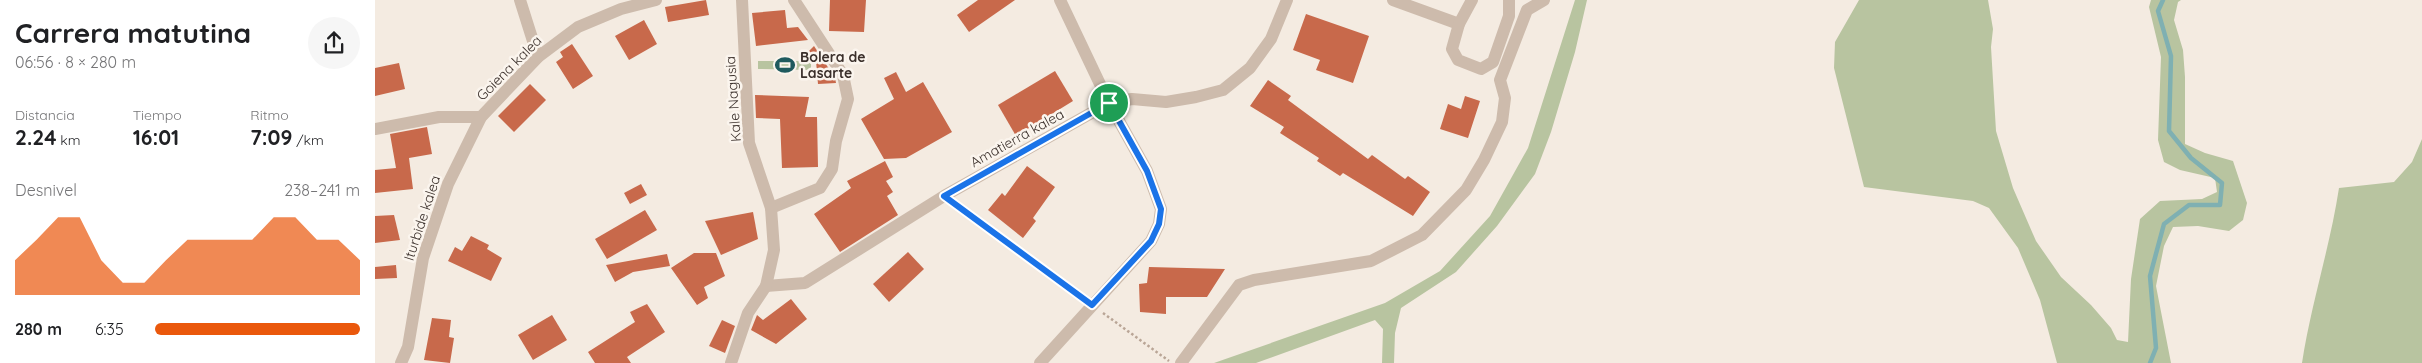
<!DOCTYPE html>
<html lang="es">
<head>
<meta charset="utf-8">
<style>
  body { margin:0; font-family:Quicksand,sans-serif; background:#f6f6f6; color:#202124; height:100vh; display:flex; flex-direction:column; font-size:19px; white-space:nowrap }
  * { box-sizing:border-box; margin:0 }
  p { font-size:16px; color:#757577 }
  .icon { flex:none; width:28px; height:28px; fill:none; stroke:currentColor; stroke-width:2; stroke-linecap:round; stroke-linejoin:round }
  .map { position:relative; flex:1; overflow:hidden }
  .details { display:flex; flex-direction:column; background:#fff; width:375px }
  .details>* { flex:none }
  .pin { position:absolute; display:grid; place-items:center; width:42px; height:42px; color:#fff; margin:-21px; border:2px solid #fff; border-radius:50%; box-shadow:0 1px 5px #0007 }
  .round { display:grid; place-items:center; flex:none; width:52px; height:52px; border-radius:26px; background:#f6f6f6 }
  .headline { display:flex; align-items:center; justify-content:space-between; height:85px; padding:0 15px }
  h1 { font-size:28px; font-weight:700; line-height:38px }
  .metrics { display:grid; grid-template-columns:repeat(3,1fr); gap:8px; height:85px; padding:5px 15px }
  .metrics div { display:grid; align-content:center }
  .metrics b { font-size:21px; font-weight:700 }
  .metrics small { font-size:14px; font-weight:400 }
  .metrics p { font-size:14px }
  .chart { height:140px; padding:10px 15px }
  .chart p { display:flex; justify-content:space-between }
  .chart svg { width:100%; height:90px; margin-top:5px; fill:#ea580c; opacity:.7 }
  ul { padding:0 15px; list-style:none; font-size:16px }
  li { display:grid; grid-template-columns:80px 60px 1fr; align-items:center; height:38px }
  li i { height:12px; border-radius:6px; background:#ea580c }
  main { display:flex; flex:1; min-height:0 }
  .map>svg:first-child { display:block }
  .green { fill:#b8c4a0 }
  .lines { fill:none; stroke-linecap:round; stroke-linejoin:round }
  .stream { stroke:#7fb0b2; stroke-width:4.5 }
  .building { fill:#c8694b }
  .path { stroke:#b9a596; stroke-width:2.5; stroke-dasharray:2.5 2.5; stroke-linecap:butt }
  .minor { stroke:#cdbbac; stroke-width:12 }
  .route-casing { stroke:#fff; stroke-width:10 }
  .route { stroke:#1a73e8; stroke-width:6 }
  .labels { text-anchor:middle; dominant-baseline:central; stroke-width:5; stroke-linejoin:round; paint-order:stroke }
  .poi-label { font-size:14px; font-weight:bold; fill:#3b302b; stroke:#fbf5ee; text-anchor:start }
  .street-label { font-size:14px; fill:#3b302b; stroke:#fbf5ee }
</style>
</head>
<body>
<main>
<section class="details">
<div class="headline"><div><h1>Carrera matutina</h1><p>06:56 · 8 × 280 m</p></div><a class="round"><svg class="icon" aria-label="share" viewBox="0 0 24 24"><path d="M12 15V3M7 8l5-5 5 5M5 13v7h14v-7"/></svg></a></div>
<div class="metrics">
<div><p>Distancia</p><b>2.24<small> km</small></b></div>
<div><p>Tiempo</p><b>16:01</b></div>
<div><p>Ritmo</p><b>7:09<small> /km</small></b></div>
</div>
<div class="chart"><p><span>Desnivel</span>238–241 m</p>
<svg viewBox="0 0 160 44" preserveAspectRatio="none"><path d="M0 44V27L10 17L20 6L30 6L40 27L50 38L60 38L70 27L80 17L90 17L100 17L110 17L120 6L130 6L140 17L150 17L160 27V44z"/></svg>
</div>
<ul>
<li><b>280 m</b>6:35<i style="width:100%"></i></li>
</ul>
</section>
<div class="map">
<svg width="2047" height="363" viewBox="0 0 2047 363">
  <rect width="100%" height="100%" fill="#f4ebe1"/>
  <g class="green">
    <polygon points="1200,0 1212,0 1200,52 1176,132 1160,174 1122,226 1081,272 1026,308 1020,333 1019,363 1007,363 1008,329 1000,320 881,363 839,363 1010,303 1065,271 1115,216 1153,148"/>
    <polygon points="1484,0 1613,0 1618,29 1616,47 1621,131 1638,188 1661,241 1686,277 1716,305 1736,328 1742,340 1753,342 1756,279 1765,219 1785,201 1827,199 1842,192 1840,178 1805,170 1789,162 1783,140 1786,57 1774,7 1776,0 1806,0 1803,2 1799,20 1808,50 1810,77 1810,144 1830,153 1858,161 1872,203 1868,220 1854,231 1823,226 1798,227 1789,246 1781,286 1796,363 1682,363 1665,300 1643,248 1614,208 1598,201 1489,187 1459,68 1460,42"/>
    <polygon points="383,61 436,61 436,70 383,69"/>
    <path d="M2047 139V363H1927C1936 304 1955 247 1964 188L2019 182 2037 162Z"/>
  </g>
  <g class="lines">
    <polyline class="stream" points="1775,363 1781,348 1775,276 1789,224 1814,205 1845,205 1847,183 1816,158 1794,131 1796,56 1783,11 1788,0"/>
  </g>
  <g class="building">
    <polygon points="331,0 334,15 293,22 290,7"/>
    <polygon points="455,0 491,0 489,32 454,31"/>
    <polygon points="603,0 640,0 594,32 582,15"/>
    <polygon points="410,10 412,28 423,27 433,40 381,46 377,13"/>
    <polygon points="931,14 994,36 978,83 941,70 945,60 918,50"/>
    <polygon points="269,20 282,44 254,60 240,36"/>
    <polygon points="197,44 218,76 198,89 181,62 188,57 185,52"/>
    <polygon points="439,46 460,78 461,83 443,84 441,61 436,61 431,54"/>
    <polygon points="24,63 30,89 0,96 0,68"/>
    <polygon points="680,71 698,101 641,136 623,105"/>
    <polygon points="521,72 531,92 548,82 577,132 531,158 509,159 486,119 519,99 509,78"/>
    <polygon points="893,80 916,96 913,100 993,159 997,155 1030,179 1033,176 1055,192 1038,216 968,173 965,176 942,161 944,158 905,133 909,127 875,106"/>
    <polygon points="155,84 171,100 139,132 123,116"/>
    <polygon points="380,95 434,97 430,117 442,117 443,167 407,168 405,119 381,118"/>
    <polygon points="1090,96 1105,101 1093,138 1065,129 1073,104 1086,109"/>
    <polygon points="52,127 57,154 34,158 38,189 0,193 0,170 21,168 15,134"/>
    <polygon points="510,161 518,177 511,181 518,192 512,196 523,215 465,252 439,214 476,188 472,181"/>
    <polygon points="652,166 680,187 658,218 661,221 648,238 613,210 627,193 630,196"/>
    <polygon points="266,184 272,195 255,204 249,193"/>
    <polygon points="270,210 282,230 232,259 220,239"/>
    <polygon points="378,212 383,239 346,255 330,221"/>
    <polygon points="19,215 25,240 0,243 0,216"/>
    <polygon points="96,236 114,245 112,249 127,258 116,281 73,261 80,247 87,251"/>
    <polygon points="533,252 549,269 514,302 498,284"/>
    <polygon points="319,253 341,253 350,276 329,287 333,298 322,305 296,268"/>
    <polygon points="292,254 295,266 258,272 240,282 231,265"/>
    <polygon points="21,265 22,278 0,279 0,267"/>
    <polygon points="774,267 850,269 832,297 791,297 791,314 765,312 764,284 772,283"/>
    <polygon points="416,299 432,319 401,344 376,330 382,315 388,320"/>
    <polygon points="272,304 290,332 252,357 256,363 220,363 213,352 260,322 255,312"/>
    <polygon points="177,315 192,340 158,360 143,335"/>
    <polygon points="57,318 76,320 74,337 79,338 75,363 49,360"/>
    <polygon points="347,320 360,326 350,353 334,346"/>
  </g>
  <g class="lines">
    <g class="path">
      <polyline points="581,205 707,298"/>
      <polyline points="728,313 794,361"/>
    </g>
    <g class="minor">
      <polyline points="145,0 163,57"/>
      <polyline points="1018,0 1084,24"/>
      <polyline points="1097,0 1084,24 1077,49 1083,60 1106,69 1118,62 1134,16 1134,0"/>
      <polyline points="0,129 64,117 106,117"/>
      <polyline points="396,208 445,188 457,169 461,141 473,99 468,75 419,0"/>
      <polyline points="391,286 430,283 569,196 734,103 757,99 791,102 821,97 848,90 875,68 896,39 912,0"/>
      <polyline points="26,363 33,347 48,258 73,184 106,117 163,57 203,27 246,9 281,0"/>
      <polyline points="356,363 373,313 391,286 399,250 396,208 374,143 367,0"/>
      <polyline points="665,363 776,241 784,224 786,209 772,171 734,103 685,0"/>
      <polyline points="806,363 864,285 879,280 996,261 1047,235 1091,190 1109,160 1127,122 1130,98 1125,80 1152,10 1169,0"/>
    </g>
  </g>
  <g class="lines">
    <defs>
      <polygon id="route" points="734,103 772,171 786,209 784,224 776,241 717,305 569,196"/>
    </defs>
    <use href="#route" class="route-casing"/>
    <use href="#route" class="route"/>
  </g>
  <defs>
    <symbol id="stadium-bare" viewBox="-9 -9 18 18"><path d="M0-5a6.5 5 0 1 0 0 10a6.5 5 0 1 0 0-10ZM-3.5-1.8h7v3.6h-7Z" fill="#1f5a5e" stroke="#fbf5ee" stroke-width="2.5" paint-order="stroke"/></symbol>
  </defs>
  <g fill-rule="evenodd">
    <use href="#stadium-bare" x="396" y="51" width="28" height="28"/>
  </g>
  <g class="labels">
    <g class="poi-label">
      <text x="425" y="57">Bolera de<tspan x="425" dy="16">Lasarte</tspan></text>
    </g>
    <g class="street-label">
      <text transform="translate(134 68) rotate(-45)">Goiena kalea</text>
      <text transform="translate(358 99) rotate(-94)">Kale Nagusia</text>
      <text transform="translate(642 138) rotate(-29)">Amatierra kalea</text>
      <text transform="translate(47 218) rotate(-72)">Iturbide kalea</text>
    </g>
  </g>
</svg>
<div class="pin" style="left:734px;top:103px;background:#1e9e55"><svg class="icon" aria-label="arrive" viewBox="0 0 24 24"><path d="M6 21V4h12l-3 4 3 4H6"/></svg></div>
</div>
</main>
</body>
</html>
